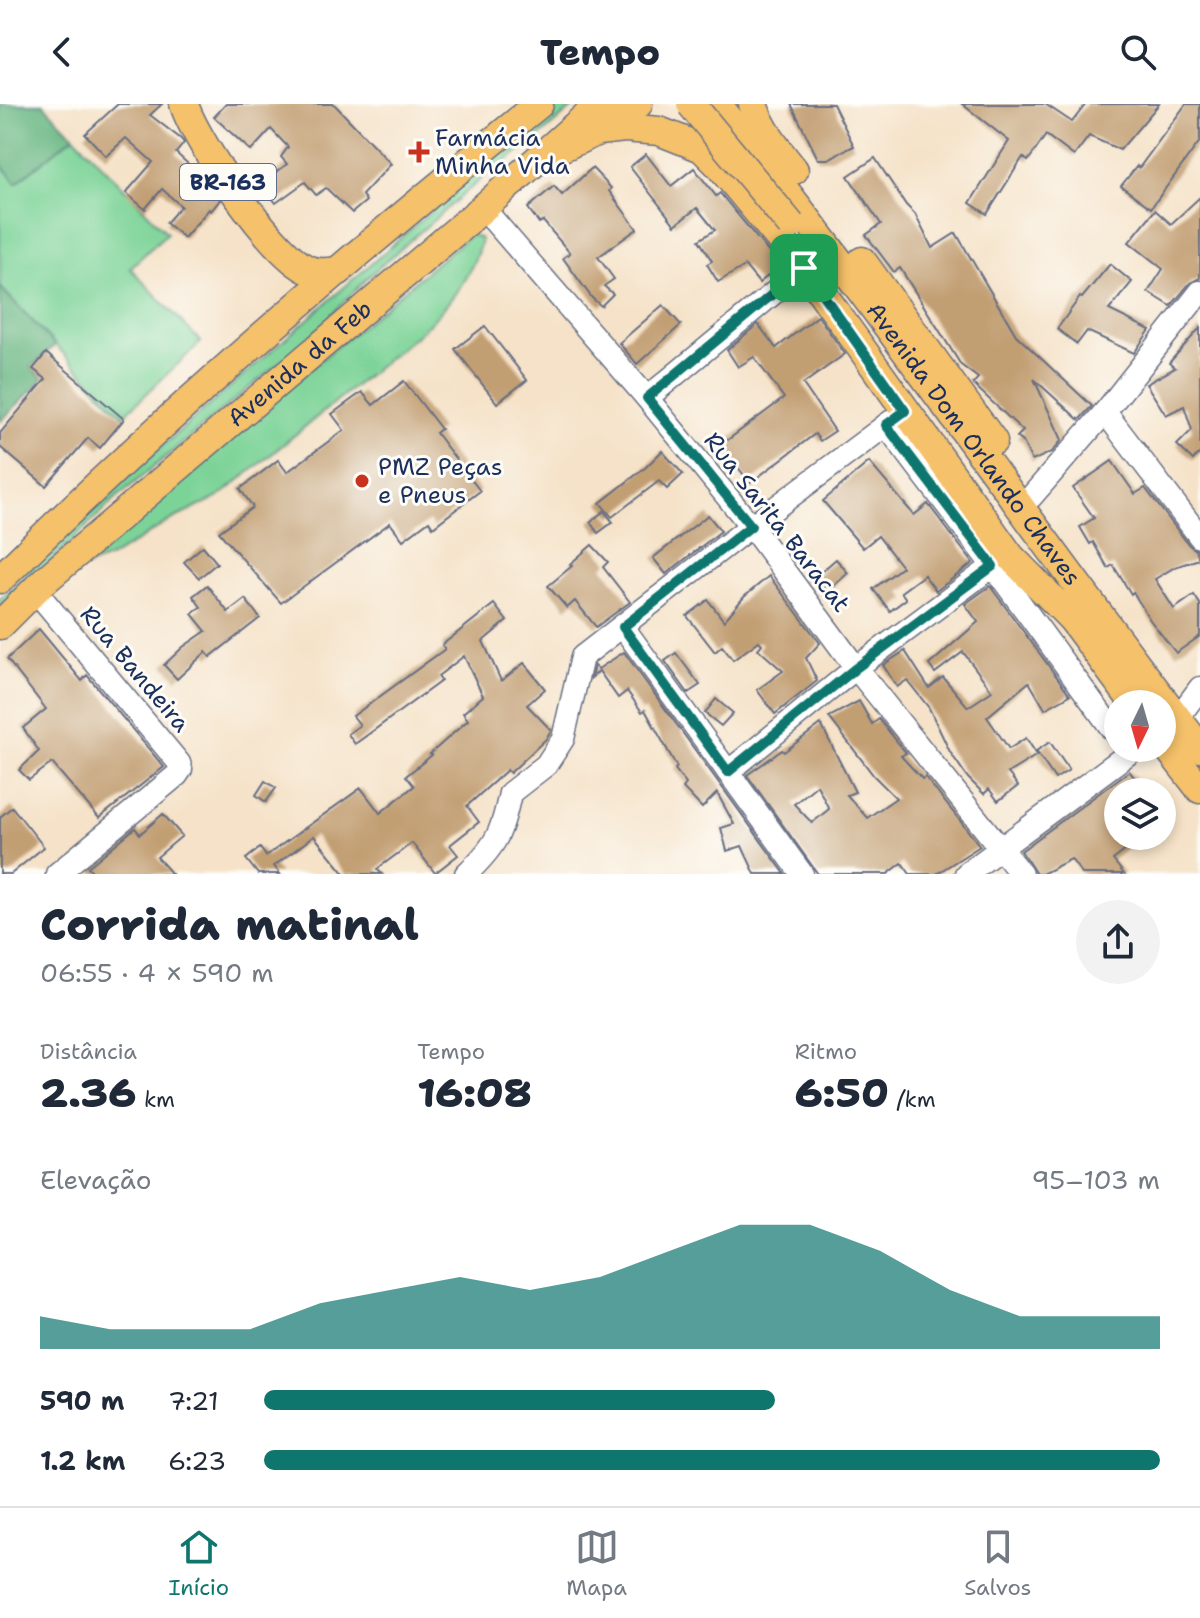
<!DOCTYPE html>
<html lang="pt">
<head>
<meta charset="utf-8">
<style>
  body { margin:0; font-family:"Shantell Sans",sans-serif; background:#f2f2f3; color:#1f2937; height:100vh; display:flex; flex-direction:column; font-size:30px; white-space:nowrap }
  * { box-sizing:border-box; margin:0 }
  p { font-size:26px; color:#747a83 }
  .icon { flex:none; width:44px; height:44px; fill:none; stroke:currentColor; stroke-width:2; stroke-linecap:round; stroke-linejoin:round }
  .map { position:relative; height:770px; overflow:hidden }
  .side { display:flex; flex-direction:column; background:#fff; flex:1 }
  .side>* { flex:none }
  .needle { width:52px; rotate:185deg }
  .fabs { position:absolute; left:1104px; top:586px; display:grid; gap:16px }
  .fabs a { display:grid; place-items:center; width:72px; height:72px; border-radius:50%; background:#fff; box-shadow:0 4px 12px #0003; font-size:40px }
  .pin { position:absolute; display:grid; place-items:center; width:68px; height:68px; color:#fff; margin:-34px; border-radius:16px; box-shadow:0 4px 12px #0006 }
  .round { display:grid; place-items:center; flex:none; width:84px; height:84px; border-radius:42px; background:#f2f2f3 }
  .headline { display:flex; align-items:center; justify-content:space-between; height:136px; padding:0 40px }
  h1 { font-size:44px; font-weight:800; line-height:60px }
  .figures { display:grid; grid-template-columns:repeat(3,1fr); gap:12px; height:136px; padding:8px 40px }
  .figures div { display:grid; align-content:center }
  .figures b { font-size:40px; font-weight:800 }
  .figures small { font-size:22px; font-weight:400 }
  .figures p { font-size:22px }
  .chart { height:224px; padding:16px 40px }
  .chart p { display:flex; justify-content:space-between }
  .chart svg { width:100%; height:144px; margin-top:8px; fill:#0f766e; opacity:.7 }
  ul { padding:0 40px; list-style:none; font-size:26px }
  li { display:grid; grid-template-columns:128px 96px 1fr; align-items:center; height:60px }
  li i { height:20px; border-radius:10px; background:#0f766e }
  header { display:flex; justify-content:space-between; align-items:center; height:104px; padding:0 40px; background:#fff; font-size:36px; font-weight:800 }
  .tab-bar { display:flex; justify-content:space-around; align-items:center; height:112px; border-top:2px solid #e0e1e3; background:#fff; font-size:22px; color:#747a83 }
  .tab-bar a { display:grid; justify-items:center; gap:4px }
  .tab-bar .selected { color:#0f766e }
  .map>svg:first-child { display:block }
  .green { fill:#7cd397; stroke:#4c817a; stroke-width:2 }
  .forest { fill:#65b580; stroke:#40726f; stroke-width:2 }
  .building { fill:#c29f73; fill-rule:evenodd }
  .lines { fill:none; stroke-linecap:round; stroke-linejoin:round }
  .minor-casing { stroke:#676e83; stroke-width:25 }
  .major-casing { stroke:#676e83; stroke-width:31 }
  .minor { stroke:#fff; stroke-width:22 }
  .major { stroke:#f5c16b; stroke-width:28 }
  .major-bridge-casing { stroke:#676e83; stroke-width:31; stroke-linecap:butt }
  .major-bridge { stroke:#f5c16b; stroke-width:28 }
  .route-casing { stroke:#fff; stroke-width:16 }
  .route { stroke:#0f766e; stroke-width:10 }
  .poi-dot { fill:#c8321e; stroke:#fdfcf7; stroke-width:3 }
  .labels { text-anchor:middle; dominant-baseline:central; stroke-width:6; stroke-linejoin:round; paint-order:stroke }
  .shield { fill:#fdfcf7; stroke:#5f6c8c; stroke-width:2 }
  .shield-label { font-size:22px; font-weight:bold; fill:#1b2f5e }
  .poi-label { font-size:24px; fill:#1b2f5e; stroke:#fdfcf7; text-anchor:start }
  .street-label { font-size:24px; fill:#1b2f5e; stroke:#fdfcf7 }
</style>
</head>
<body>
<header><svg class="icon" aria-label="back" viewBox="0 0 24 24"><path d="M15 5l-7 7 7 7"/></svg>Tempo<svg class="icon" aria-label="search" viewBox="0 0 24 24"><circle cx="10" cy="10" r="6"/><path d="M15 15l6 6"/></svg></header>
<div class="map">
<svg width="1200" height="770" viewBox="0 0 1200 770">
  <rect width="100%" height="100%" fill="#fdfcf7"/>
  <filter id="ink" filterUnits="userSpaceOnUse"><feTurbulence type="fractalNoise" baseFrequency=".0125" numOctaves="2"/><feDisplacementMap in="SourceGraphic" scale="16" xChannelSelector="R" yChannelSelector="G"/><feConvolveMatrix kernelMatrix="1 2 1 2 8 2 1 2 1" color-interpolation-filters="sRGB"/></filter>
  <filter id="wash" filterUnits="userSpaceOnUse"><feTurbulence type="fractalNoise" baseFrequency=".006" numOctaves="4" result="noise"/><feDisplacementMap in="SourceGraphic" scale="32" xChannelSelector="R" yChannelSelector="G"/><feGaussianBlur stdDeviation="1.8" result="paint"/><feColorMatrix in="noise" values="0 0 0 0 0 0 0 0 0 0 0 0 0 0 0 0 0 1.4 0 .05"/><feComposite in="paint" operator="in"/></filter>
  <g filter="url(#wash)">
    <rect width="100%" height="100%" fill="#f5e2c8"/>
    <g class="green">
      <polygon points="554,0 577,0 533,38 487,70 369,172 308,235 115,395 0,506 0,495 96,400"/>
      <polygon points="74,32 167,129 130,164 201,238 123,312 0,183 0,59 17,78"/>
      <path d="M471 130 481 135C475 169 443 209 417 231L219 393 171 416 111 453 81 465 74 463Z"/>
    </g>
    <g class="forest">
      <polygon points="0,0 43,0 74,32 16,79 0,59"/>
      <polygon points="0,183 55,241 31,263 43,275 0,318"/>
    </g>
    <g id="blocks">
      <g class="building">
        <polygon points="118,0 162,0 150,11 181,35 184,39 176,49 200,71 198,74 213,86 220,96 211,107 209,105 184,134 166,119 181,102 162,85 145,105 126,89 153,58 126,34 106,52 85,30"/>
        <polygon points="226,0 334,0 391,60 362,91 366,97 352,109 326,84 316,91 305,78 276,99 261,80 287,60 281,53 288,43 271,25 251,47 214,13"/>
        <polygon points="791,0 833,0 854,42 828,55 818,55"/>
        <polygon points="962,0 1045,0 1072,18 1086,0 1159,0 1120,46 1089,32 1074,52 1046,31 1028,57 1023,53 987,110 970,99 1009,37"/>
        <polygon points="1186,0 1200,0 1200,37 1151,104 1121,82 1137,62 1139,64"/>
        <polygon points="646,50 671,82 694,64 716,92 720,89 780,162 759,179 745,162 718,178 707,160 712,157 699,136 715,126 697,104 675,121 630,63"/>
        <polygon points="875,54 906,101 915,110 932,144 956,129 1016,231 1092,302 1079,316 1034,275 1062,336 1052,348 1032,357 1023,338 1017,333 1023,327 973,280 978,274 961,261 900,164 894,168 866,131 881,120 848,72"/>
        <polygon points="592,64 611,84 609,87 637,125 598,153 614,175 604,182 613,190 601,202 592,194 563,154 570,149 543,117 539,119 528,104 554,82 562,91"/>
        <polygon points="1200,93 1200,174 1190,179 1171,202 1148,188 1163,165 1129,138 1155,106 1171,120"/>
        <polygon points="1110,160 1132,178 1109,206 1150,226 1134,249 1087,227 1077,240 1057,225 1080,193 1082,194"/>
        <polygon points="663,201 681,221 637,260 619,239"/>
        <polygon points="818,212 845,250 803,280 835,327 820,337 815,330 750,379 721,341 784,294 754,253 738,263 727,246 758,220 776,244"/>
        <polygon points="485,222 527,276 497,299 455,245"/>
        <polygon points="1200,224 1200,349 1193,356 1177,341 1192,326 1184,302 1166,311 1146,280 1175,264 1169,259"/>
        <polygon points="46,249 124,315 100,344 88,334 46,382 0,343 0,329 46,275 33,265"/>
        <polygon points="404,277 441,325 436,329 480,387 433,423 429,417 403,436 390,419 281,499 219,428 253,403 240,385 278,356 287,368 344,326 332,310 362,288 373,301"/>
        <polygon points="662,347 683,370 667,385 659,377 612,413 600,399 646,363"/>
        <polygon points="1112,357 1135,390 1145,384 1189,441 1196,446 1199,455 1175,463 1155,475 1174,505 1194,491 1200,500 1200,532 1176,549 1150,516 1133,488 1131,490 1113,461 1108,464 1093,438 1090,440 1080,423 1094,414 1073,384"/>
        <polygon points="869,358 914,411 928,400 973,459 936,487 924,471 901,488 906,495 890,507 873,485 902,463 878,432 863,444 823,397"/>
        <polygon points="604,407 613,418 598,429 590,418"/>
        <polygon points="708,411 721,427 666,470 653,454"/>
        <polygon points="592,441 608,458 603,463 630,498 596,523 575,497 567,504 548,482 572,462 570,460"/>
        <polygon points="203,442 217,459 199,474 184,458"/>
        <polygon points="836,455 848,469 827,488 814,474"/>
        <polygon points="769,472 820,539 806,554 817,577 775,610 757,586 783,567 758,545 762,540 759,537 733,556 722,542 715,548 687,512 708,496 724,517 744,493"/>
        <polygon points="207,481 228,508 245,495 260,514 210,553 206,548 177,575 164,561 183,543 206,527 192,510 201,503 193,492"/>
        <polygon points="990,482 1070,591 1045,605 1029,578 987,613 1009,645 1026,634 1037,651 1008,669 1018,682 998,697 989,685 984,690 968,674 950,648 929,604 907,576 897,583 883,561 905,547 929,584 943,573 968,603 992,587 963,548 935,569 929,561 978,518 965,500"/>
        <polygon points="494,500 507,517 483,537 501,577 524,559 545,585 527,601 551,626 546,635 510,669 507,666 467,702 479,718 450,741 458,751 435,769 412,739 377,765 382,770 345,770 314,732 274,762 280,770 258,770 246,755 260,744 266,752 361,684 380,709 414,682 406,672 432,651 430,650 468,616 463,609 483,592 464,552 438,572 441,577 355,640 348,630 360,621 353,612 445,545 442,541"/>
        <polygon points="39,525 82,577 87,571 164,663 99,714 52,659 29,676 19,666 39,647 23,624 46,605 7,555"/>
        <polygon points="624,548 785,770 755,770 742,742 727,747 721,724 734,720 717,689 702,704 683,684 686,680 675,665 677,663 645,606 642,608 627,587 618,594 599,567 591,574 594,561 598,565"/>
        <polygon points="676,549 700,581 688,589 665,557"/>
        <polygon points="716,595 733,609 721,622 705,609"/>
        <path d="M859 597 872 620 879 615 906 649 901 652 922 675 925 673 980 742 936 770H910L902 759 888 770H818L747 671 782 646 784 648 821 620 855 688 847 691 867 714 896 694 874 672 829 613ZM817 681 829 705 812 719 794 700Z"/>
        <polygon points="1050,638 1069,666 1055,675 1036,647"/>
        <polygon points="1129,667 1142,682 1134,688 1118,688 1118,732 1144,732 1113,756 1124,770 1082,770 1071,755 1042,770 1036,770 1021,747"/>
        <polygon points="265,677 276,684 266,698 256,691"/>
        <polygon points="12,703 44,743 11,770 0,770 0,713"/>
        <polygon points="163,710 182,732 157,753 172,770 95,770 88,763 135,724 140,730"/>
      </g>
    </g>
  </g>
  <g filter="url(#ink)">
    <use href="#blocks" fill-opacity="0" stroke="#676e83" stroke-width="2"/>
    <g class="lines">
      <defs>
        <g id="minor">
          <polyline points="483,104 647,294 751,422 856,564 1021,770"/>
          <polyline points="647,294 804,164"/>
          <polyline points="1105,308 1200,433"/>
          <polyline points="886,321 993,462"/>
          <polyline points="1031,393 1105,308 1200,188"/>
          <polyline points="35,486 179,659 181,665 177,671 57,770"/>
          <polyline points="623,523 802,770"/>
          <polyline points="1177,615 1200,584"/>
          <polyline points="728,668 856,564 993,462 1118,633"/>
          <path d="M466 770C496 742 502 729 510 689L546 661 563 635 582 553 751 422 905 307"/>
          <polyline points="966,770 1136,644"/>
        </g>
        <g id="major">
          <path d="M184 0C195 37 274 152 309 166 319 170 329 168 339 167"/>
          <path id="s1" d="M717 0C885 209 1036 432 1200 644"/>
          <path d="M753 0C761 25 777 45 794 66"/>
          <polyline points="599,23 638,0"/>
          <polyline points="563,43 598,27 625,24 659,27 702,44 718,60 804,164 1010,452 1071,514"/>
          <polyline points="862,157 993,337"/>
          <path d="M0 475C170 307 353 150 539 0"/>
          <polyline points="1061,500 1135,600"/>
          <path id="s2" d="M0 521 44 477 483 104 600 0"/>
          <polyline points="1162,636 1200,685"/>
        </g>
      </defs>
      <use href="#minor" class="minor-casing"/>
      <use href="#major" class="major-casing"/>
      <use href="#minor" class="minor"/>
      <use href="#major" class="major"/>
      <defs>
        <polyline id="major-bridge" points="691,0 791,121"/>
      </defs>
      <use href="#major-bridge" class="major-bridge-casing"/>
      <use href="#major-bridge" class="major-bridge"/>
    </g>
  </g>
  <g class="lines" filter="url(#ink)">
    <defs>
      <polygon id="route" points="804,164 905,307 886,321 993,462 856,564 728,668 623,523 751,422 647,294"/>
    </defs>
    <use href="#route" class="route-casing"/>
    <use href="#route" class="route"/>
  </g>
  <g class="poi-dot">
    <path d="M415 36h8v8h8v8h-8v8h-8v-8h-8v-8h8z"/>
    <circle cx="362" cy="377" r="8"/>
  </g>
  <g class="labels">
    <rect class="shield" x="180" y="60" width="96" height="36" rx="6"/>
    <g class="shield-label">
      <text x="228" y="78">BR-163</text>
    </g>
    <g class="poi-label">
      <text x="435" y="34">Farmácia<tspan x="435" dy="28">Minha Vida</tspan></text>
      <text x="378" y="363">PMZ Peças<tspan x="378" dy="28">e Pneus</tspan></text>
    </g>
    <g class="street-label">
      <text stroke="none"><textPath href="#s2" startOffset="398">Avenida da Feb</textPath></text>
      <text stroke="none"><textPath href="#s1" startOffset="426">Avenida Dom Orlando Chaves</textPath></text>
      <text transform="translate(777 418) rotate(52)">Rua Sarita Baracat</text>
      <text transform="translate(135 565) rotate(50)">Rua Bandeira</text>
    </g>
  </g>
</svg>
<div class="fabs">
<a><svg class="needle" viewBox="-14 -14 28 28"><path d="M0-13l5 13h-10z" fill="#e53935"/><path d="M0 13l5-13h-10z" fill="#747a83"/></svg></a>
<a><svg class="icon" aria-label="layers" viewBox="0 0 24 24"><path d="M12 4l9 5-9 5-9-5zM3 14l9 5 9-5"/></svg></a>
</div>
<div class="pin" style="left:804px;top:164px;background:#1e9e55"><svg class="icon" aria-label="arrive" viewBox="0 0 24 24"><path d="M6 21V4h12l-3 4 3 4H6"/></svg></div>
</div>
<section class="side">
<div class="headline"><div><h1>Corrida matinal</h1><p>06:55 · 4 × 590 m</p></div><a class="round"><svg class="icon" aria-label="share" viewBox="0 0 24 24"><path d="M12 15V3M7 8l5-5 5 5M5 13v7h14v-7"/></svg></a></div>
<div class="figures">
<div><p>Distância</p><b>2.36<small> km</small></b></div>
<div><p>Tempo</p><b>16:08</b></div>
<div><p>Ritmo</p><b>6:50<small> /km</small></b></div>
</div>
<div class="chart"><p><span>Elevação</span>95–103 m</p>
<svg viewBox="0 0 160 44" preserveAspectRatio="none"><path d="M0 44V34L10 38L20 38L30 38L40 30L50 26L60 22L70 26L80 22L90 14L100 6L110 6L120 14L130 26L140 34L150 34L160 34V44z"/></svg>
</div>
<ul>
<li><b>590 m</b>7:21<i style="width:57%"></i></li>
<li><b>1.2 km</b>6:23<i style="width:100%"></i></li>
</ul>
</section>
<nav class="tab-bar">
<a class="selected"><svg class="icon" aria-label="home" viewBox="0 0 24 24"><path d="M3 11l9-7 9 7M6 9v11h12V9"/></svg>Início</a>
<a><svg class="icon" aria-label="map" viewBox="0 0 24 24"><path d="M3 6l6-2 6 2 6-2v14l-6 2-6-2-6 2zM9 4v14M15 6v14"/></svg>Mapa</a>
<a><svg class="icon" aria-label="saved" viewBox="0 0 24 24"><path d="M7 4h10v16l-5-4-5 4z"/></svg>Salvos</a>
</nav>
</body>
</html>
